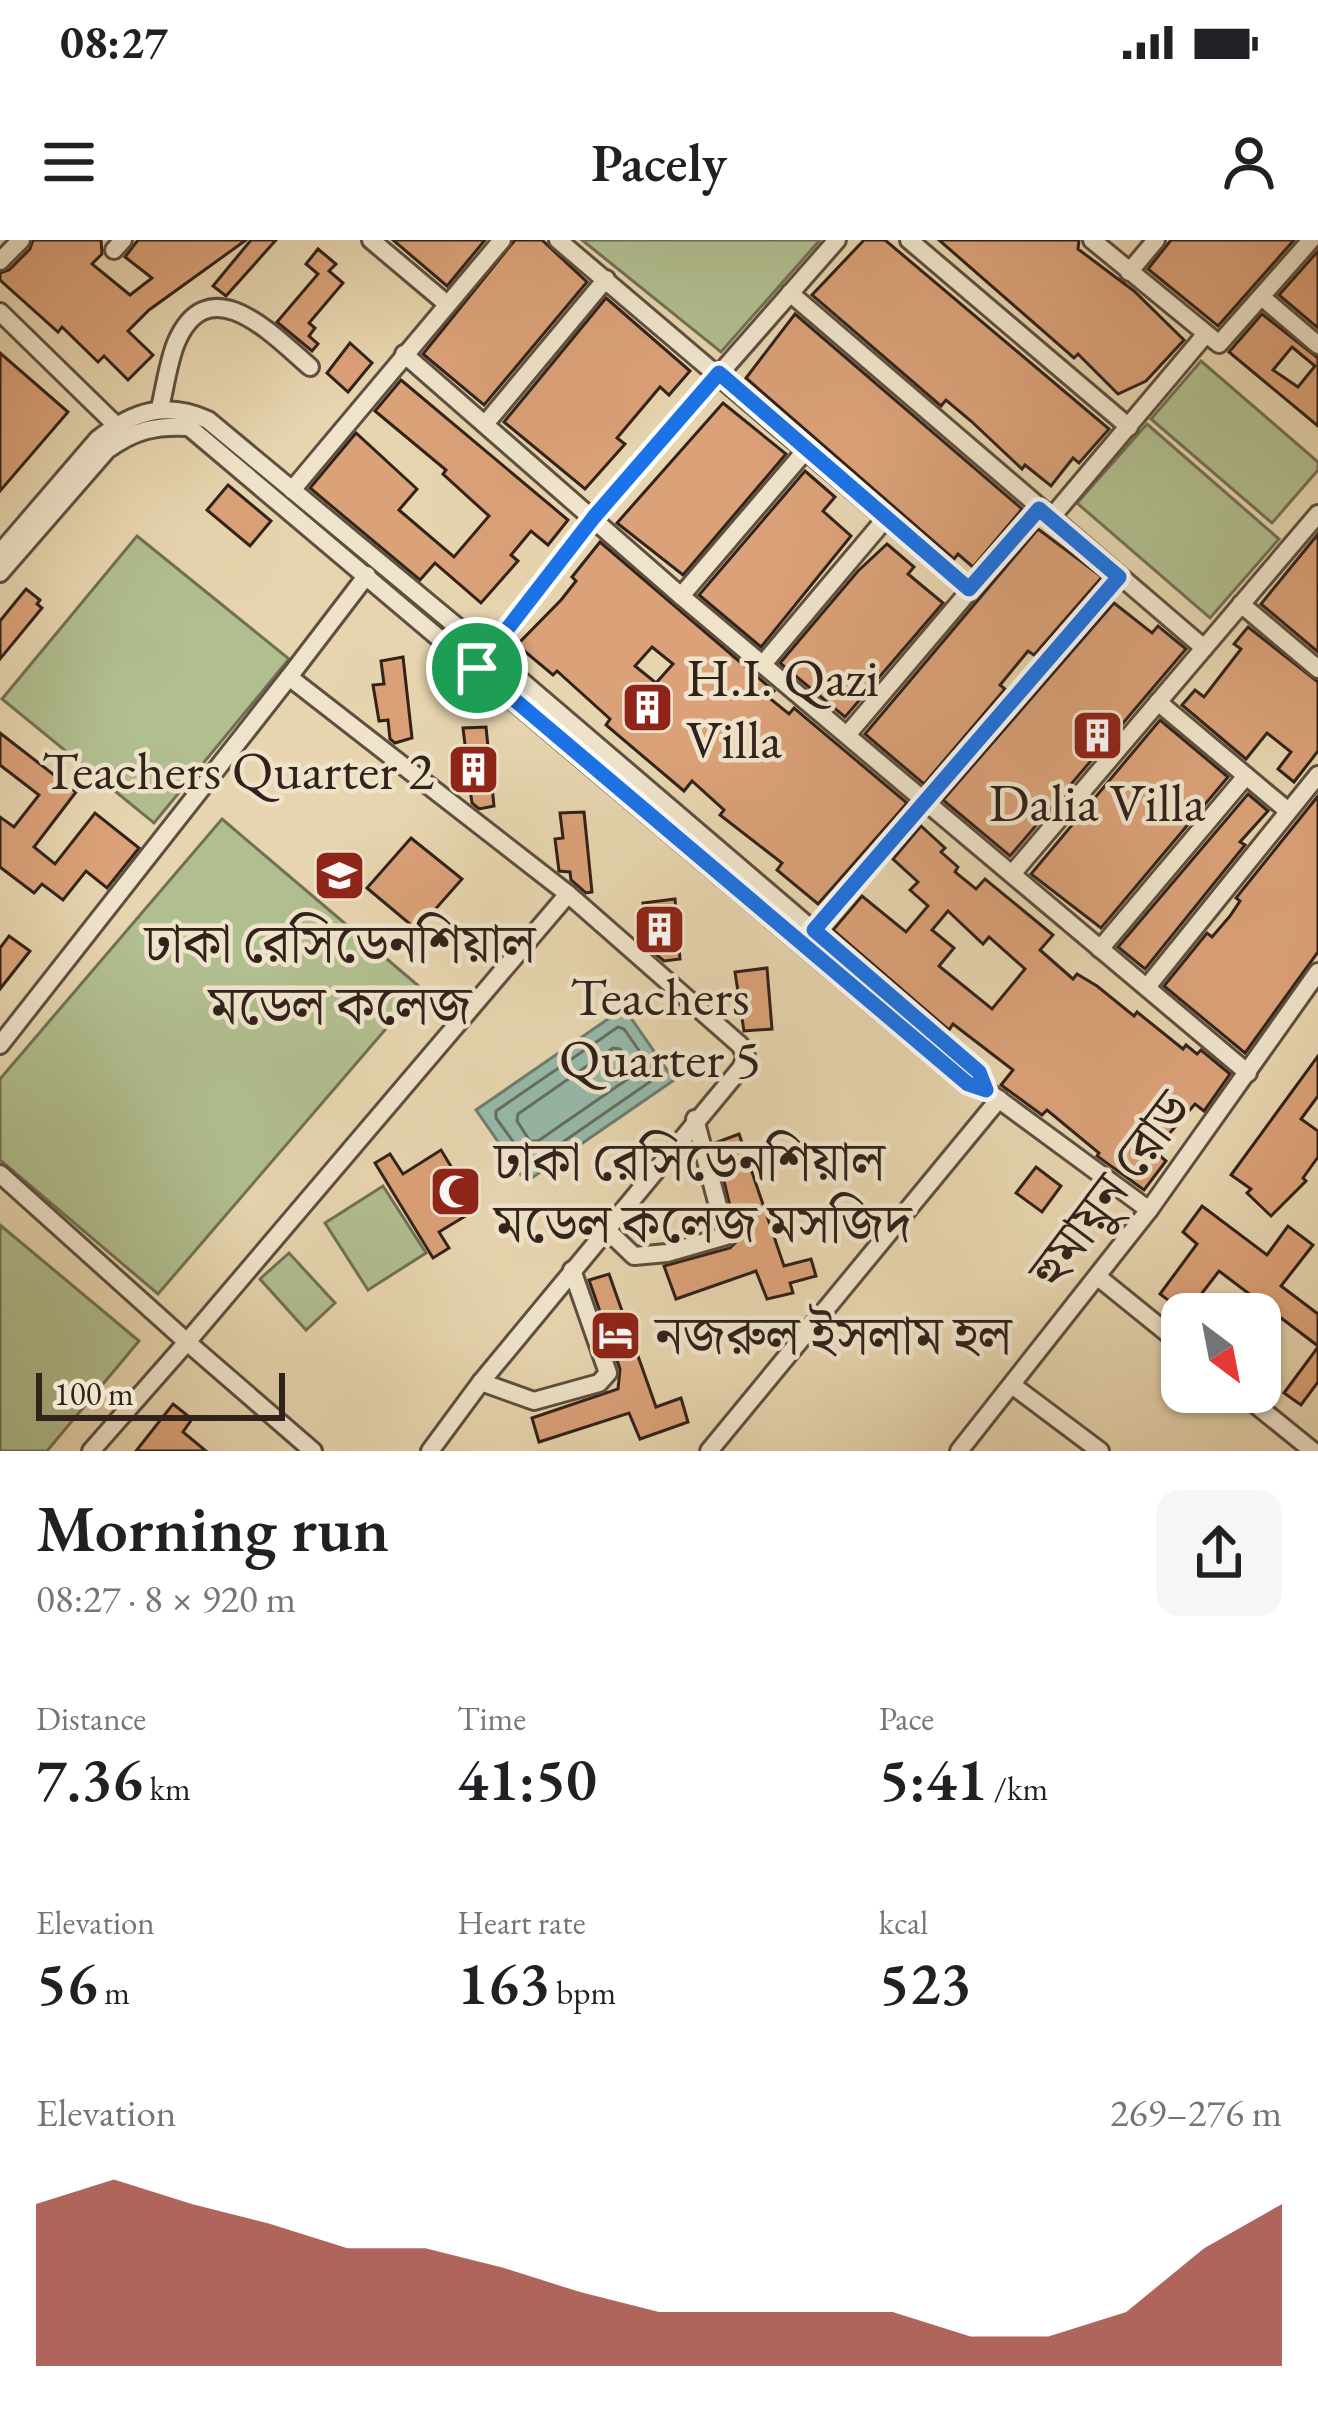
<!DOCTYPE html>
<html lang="en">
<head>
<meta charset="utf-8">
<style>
  body { margin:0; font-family:"EB Garamond","Noto Serif Bengali",serif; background:#f6f6f6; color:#202124; height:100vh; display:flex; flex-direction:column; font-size:45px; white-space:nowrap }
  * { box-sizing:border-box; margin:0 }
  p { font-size:39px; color:#757577 }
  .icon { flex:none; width:66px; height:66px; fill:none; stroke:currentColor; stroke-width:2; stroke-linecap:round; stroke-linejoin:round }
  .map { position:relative; height:1211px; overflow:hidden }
  .side { display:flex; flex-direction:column; background:#fff; flex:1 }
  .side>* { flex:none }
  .needle { width:78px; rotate:148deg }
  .buttons { position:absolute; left:1161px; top:1053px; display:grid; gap:24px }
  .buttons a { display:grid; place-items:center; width:120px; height:120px; border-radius:24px; background:#fff; box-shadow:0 3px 9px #0004; font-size:60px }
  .scale { position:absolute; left:36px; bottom:30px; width:249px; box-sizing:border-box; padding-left:12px; border:6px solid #31221a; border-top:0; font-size:33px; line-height:42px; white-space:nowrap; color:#31221a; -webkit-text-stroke:9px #efe4cb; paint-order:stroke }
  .pin { position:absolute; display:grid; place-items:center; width:102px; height:102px; color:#fff; margin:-51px; border:6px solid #fff; border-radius:50%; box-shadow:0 3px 12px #0007 }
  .round { display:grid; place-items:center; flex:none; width:126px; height:126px; border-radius:24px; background:#f6f6f6 }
  .headline { display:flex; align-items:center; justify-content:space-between; height:204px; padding:0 36px }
  h1 { font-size:66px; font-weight:600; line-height:90px }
  .figures { display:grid; grid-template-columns:repeat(3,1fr); gap:18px; height:204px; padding:12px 36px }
  .figures div { display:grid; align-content:center }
  .figures b { font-size:60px; font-weight:600 }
  .figures small { font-size:33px; font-weight:400 }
  .figures p { font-size:33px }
  .chart { height:336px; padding:24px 36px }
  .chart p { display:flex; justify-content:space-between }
  .chart svg { width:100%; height:216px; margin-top:12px; fill:#8f2418; opacity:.7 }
  .status { display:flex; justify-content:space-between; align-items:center; height:84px; padding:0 60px; background:#fff; direction:ltr }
  .status svg { height:33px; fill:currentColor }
  header { display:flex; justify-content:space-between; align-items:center; height:156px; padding:0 36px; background:#fff; font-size:54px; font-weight:600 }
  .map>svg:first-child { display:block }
  .green { fill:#b1be8f; stroke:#717054; stroke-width:3 }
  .water { fill:#97b9aa; stroke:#6e7d70; stroke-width:3 }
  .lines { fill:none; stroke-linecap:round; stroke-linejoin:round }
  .shore { stroke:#646e62; stroke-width:3 }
  .building { fill:#dba178; stroke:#31221a; stroke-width:3; fill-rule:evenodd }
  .minor-casing { stroke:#5e4f3f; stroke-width:22 }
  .minor { stroke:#efe4cb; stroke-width:16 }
  .route-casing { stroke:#fff; stroke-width:24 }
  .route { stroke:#1a73e8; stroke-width:15 }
  .labels { text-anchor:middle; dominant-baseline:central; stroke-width:9; stroke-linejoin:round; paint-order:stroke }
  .poi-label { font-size:54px; fill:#31221a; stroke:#efe4cb; text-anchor:start }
  .street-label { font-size:54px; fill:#31221a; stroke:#efe4cb }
</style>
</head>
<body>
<div class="status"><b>08:27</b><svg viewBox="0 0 49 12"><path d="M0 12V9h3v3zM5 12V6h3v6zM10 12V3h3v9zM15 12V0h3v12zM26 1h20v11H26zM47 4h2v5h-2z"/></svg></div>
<header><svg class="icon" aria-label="menu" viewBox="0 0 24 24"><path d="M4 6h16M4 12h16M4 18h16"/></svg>Pacely<svg class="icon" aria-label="person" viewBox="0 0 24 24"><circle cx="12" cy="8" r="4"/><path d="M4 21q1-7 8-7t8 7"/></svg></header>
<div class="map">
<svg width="1318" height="1211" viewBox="0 0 1318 1211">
  <rect width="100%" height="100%" fill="#e7d5af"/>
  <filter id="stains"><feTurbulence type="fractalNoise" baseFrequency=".00167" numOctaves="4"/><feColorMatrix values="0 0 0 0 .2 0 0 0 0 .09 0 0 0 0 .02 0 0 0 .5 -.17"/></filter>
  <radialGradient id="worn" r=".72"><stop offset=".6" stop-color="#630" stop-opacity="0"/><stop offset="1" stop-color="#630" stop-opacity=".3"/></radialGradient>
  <g class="green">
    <polygon points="582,0 820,0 721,112"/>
    <polygon points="1201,121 1318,222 1318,230 1272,283 1151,179"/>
    <polygon points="1147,184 1279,299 1210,378 1077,263"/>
    <polygon points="137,296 289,419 154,583 2,459"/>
    <polygon points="222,579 421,748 158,1054 0,920 0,839"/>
    <polygon points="383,946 426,1013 368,1050 325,983"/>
    <polygon points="0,985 139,1101 47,1211 0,1211"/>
    <polygon points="289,1013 335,1063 306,1090 260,1039"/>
  </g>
  <polygon class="water" points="624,768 674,840 526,942 476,870"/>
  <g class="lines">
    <g class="shore">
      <polygon points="618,787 624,789 654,832 654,839 534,922 528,922 496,878 496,871"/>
      <polygon points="613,808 620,809 634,829 632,836 538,901 530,901 517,881 518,874"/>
    </g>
  </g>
  <g class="building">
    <polygon points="33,0 101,0 102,14 92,24 130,55 152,38 125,17 138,0 246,0 149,70 128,91 153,115 128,140 104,116 98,122 62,87 58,92 0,40 0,33 9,30 30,9"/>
    <polygon points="251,0 276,0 226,56 213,46"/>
    <polygon points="393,0 485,0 447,46"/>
    <polygon points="515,0 542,0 587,42 484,165 423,114"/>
    <polygon points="864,0 885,0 1109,189 1079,223 1073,218 1051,246 1025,225 1022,229 971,181 946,160 941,166 812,55"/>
    <polygon points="939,0 1079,0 1078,9 1134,51 1184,100 1146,141 1118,154 1078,114 1074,118"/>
    <polygon points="1171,0 1294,0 1218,86 1148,29"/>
    <polygon points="318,9 336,24 329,31 343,43 309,83 315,88 309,96 318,104 312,111 277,82 318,34 306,24"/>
    <polygon points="1318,11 1318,88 1279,55"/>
    <polygon points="606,58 690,131 669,155 660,147 617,198 625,204 585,249 504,182"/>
    <polygon points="795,74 1022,269 973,327 958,314 954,319 746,138"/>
    <path d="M1262 74 1318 118V186L1229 112ZM1292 107 1315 126 1298 147 1273 130Z"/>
    <polygon points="350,103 372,123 348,152 327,133"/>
    <polygon points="0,113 68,172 0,251"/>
    <polygon points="401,140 568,280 548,305 531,291 511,315 518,321 481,363 435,323 420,340 310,248 356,193 417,249 399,270 454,317 489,276 443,234 446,230 375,171"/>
    <polygon points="723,163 786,214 683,335 617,283"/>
    <polygon points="805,231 835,257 823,271 851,296 761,407 699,355"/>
    <polygon points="228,245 271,281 250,306 207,270"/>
    <polygon points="1038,289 1102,337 1034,415 1028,411 1000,445 1005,449 924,544 865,494"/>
    <polygon points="1318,294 1318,412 1261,364"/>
    <path d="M600 302 774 451 768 457 789 474 794 468 907 563 818 664 777 630 782 623 720 575 724 570 692 541 684 551 606 485 610 479 557 431 553 435 517 405 561 360 576 341 572 337ZM652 407 673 424 656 443 635 426Z"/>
    <polygon points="887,304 914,327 908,334 943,363 845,477 780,423 858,331"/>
    <polygon points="26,349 40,360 37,364 42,368 0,419 0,381"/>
    <polygon points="1114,363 1152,393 1158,386 1186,409 1010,616 943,560"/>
    <polygon points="1248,387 1318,442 1318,511 1294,542 1278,529 1291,512 1267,493 1246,519 1182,465 1195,450 1204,457 1241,409 1234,404"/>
    <polygon points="403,417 412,498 395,503 390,499 388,480 379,481 373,445 384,444 381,421"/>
    <polygon points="1160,480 1228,537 1101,688 1031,634"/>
    <polygon points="486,487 494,566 479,569 472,563 470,549 460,550 455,515 466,513 463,488"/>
    <polygon points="0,493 76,552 34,607 55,624 95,573 139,608 107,648 86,631 63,660 42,644 34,653 0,627 0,577 14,587 39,555 0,525"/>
    <polygon points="1248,554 1268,571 1240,602 1245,605 1145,729 1118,707"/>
    <polygon points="1318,556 1318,712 1245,813 1164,746 1207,693 1212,697 1230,676 1240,661 1236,658"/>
    <polygon points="584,572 592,652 586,653 571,640 570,632 559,631 555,599 563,598 560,573"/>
    <path d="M921 586 945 608 941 612 958 627 955 632 976 649 985 639 1053 695 1040 710 1073 739 1077 734 1097 746 1134 776 1137 772 1183 809 1186 805 1197 814 1201 810 1230 834 1204 871 1195 864 1154 911 1166 921 1144 950 1097 916 1099 913 1047 870 1042 875 1001 845 1013 830 953 784 949 790 833 690 862 656 906 692 928 666 910 650 918 642 893 619ZM948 671 983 704 989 697 1025 729 992 769 939 726 954 708 932 690Z"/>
    <polygon points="411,598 462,639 417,690 367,648"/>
    <polygon points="675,659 680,719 664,721 648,708 643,663"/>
    <polygon points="9,696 30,711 0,749 0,708"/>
    <polygon points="767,728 772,789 744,791 735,732"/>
    <polygon points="1318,816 1318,856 1301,879 1318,891 1318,917 1303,938 1306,941 1271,976 1247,953 1251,949 1231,935"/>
    <polygon points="739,894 784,1026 811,1019 816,1036 790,1043 793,1053 767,1059 756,1031 676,1059 664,1026 730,1008 738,1000 715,903"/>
    <polygon points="441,910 477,969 439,992 449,1008 433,1018 375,923 390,914 403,934"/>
    <polygon points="1036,927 1061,946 1042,972 1016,953"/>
    <polygon points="1202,966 1267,1015 1288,986 1313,1005 1281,1046 1318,1074 1318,1106 1219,1031 1186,1074 1160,1054 1197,1004 1183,992"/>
    <polygon points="609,1034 656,1167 681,1158 688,1182 640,1199 629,1173 539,1202 532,1178 618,1149 620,1129 589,1040"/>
    <polygon points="1318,1107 1318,1142 1301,1165 1284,1153"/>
    <polygon points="173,1164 192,1179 183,1192 206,1211 136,1211"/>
  </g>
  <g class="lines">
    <defs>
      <g id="minor">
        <polyline points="371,0 447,64"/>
        <polyline points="558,0 969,349"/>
        <polyline points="909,0 1129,187"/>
        <polyline points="1092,0 1219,104 1311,0"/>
        <polyline points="114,10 123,0"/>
        <polyline points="0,21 21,0"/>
        <polyline points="1129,32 1156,0"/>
        <polyline points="790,53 1204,408"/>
        <polyline points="1263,58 1318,105"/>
        <polyline points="0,72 124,193"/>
        <polyline points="404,114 681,356 1248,833"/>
        <path d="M160 168C165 147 168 123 176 103 209 26 273 95 310 127"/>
        <polyline points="486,183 606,39"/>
        <polyline points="292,250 502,0"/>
        <polyline points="1050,279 1205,95"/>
        <path d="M0 313 98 199C134 171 166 161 208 180L490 414 979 832 986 850"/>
        <path d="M0 333 107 210C135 190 156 185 189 187L968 845 986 850 1149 970"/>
        <polyline points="681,356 806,210"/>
        <polyline points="1241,364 1318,429"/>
        <polyline points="483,422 594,277 837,0"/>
        <polyline points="763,424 886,278"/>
        <polyline points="289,437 367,335"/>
        <polyline points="1158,462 1288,571"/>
        <polyline points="847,495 1039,269"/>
        <polyline points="1012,634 1318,274"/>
        <polyline points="814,690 1119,337"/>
        <polyline points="1100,709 1246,536"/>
        <polyline points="1147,747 1318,535"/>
        <polyline points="0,805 289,437 568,654 740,805 746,816 741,828 481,1142 430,1211"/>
        <polyline points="0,934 187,1102 568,654"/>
        <polyline points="606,989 634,1016 667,1013 726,996 695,879"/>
        <polyline points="1098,1037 1182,1105"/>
        <polyline points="481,1142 534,1161 599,1143 608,1133 572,1030"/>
        <polyline points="1012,1145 1100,1211"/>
        <polyline points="1240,1152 1313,1211"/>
        <polyline points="91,1211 187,1102 313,1211"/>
        <polyline points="709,1211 999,859"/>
        <polyline points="959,1211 1149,970 1318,732"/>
      </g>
    </defs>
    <use href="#minor" class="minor-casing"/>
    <use href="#minor" class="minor"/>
  </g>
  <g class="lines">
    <defs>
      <polygon id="route" points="719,133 969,349 1039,269 1119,337 814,690 979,832 986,850 968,844 477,428 594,277"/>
    </defs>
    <use href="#route" class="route-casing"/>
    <use href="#route" class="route"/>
  </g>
  <defs>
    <symbol id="building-square" viewBox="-11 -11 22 22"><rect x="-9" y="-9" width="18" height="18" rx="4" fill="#8f2418" stroke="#efe4cb"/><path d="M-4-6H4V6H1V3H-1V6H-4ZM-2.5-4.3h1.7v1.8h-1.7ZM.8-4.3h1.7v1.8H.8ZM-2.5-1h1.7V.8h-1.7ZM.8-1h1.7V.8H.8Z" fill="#fff"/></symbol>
    <symbol id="university-square" viewBox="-11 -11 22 22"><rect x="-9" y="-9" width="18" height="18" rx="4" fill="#8f2418" stroke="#efe4cb"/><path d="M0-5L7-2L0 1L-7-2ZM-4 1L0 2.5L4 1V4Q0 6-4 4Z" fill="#fff"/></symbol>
    <symbol id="mosque-square" viewBox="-11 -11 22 22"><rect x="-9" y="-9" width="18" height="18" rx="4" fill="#8f2418" stroke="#efe4cb"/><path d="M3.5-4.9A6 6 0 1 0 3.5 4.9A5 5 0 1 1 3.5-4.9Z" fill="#fff"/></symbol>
    <symbol id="hotel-square" viewBox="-11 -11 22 22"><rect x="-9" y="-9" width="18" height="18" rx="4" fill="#8f2418" stroke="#efe4cb"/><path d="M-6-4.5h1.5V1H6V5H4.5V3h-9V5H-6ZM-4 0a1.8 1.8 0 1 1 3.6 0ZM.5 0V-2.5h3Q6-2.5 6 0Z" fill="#fff"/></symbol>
  </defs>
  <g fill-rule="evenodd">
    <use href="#building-square" x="618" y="438" width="59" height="59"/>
    <use href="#building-square" x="1068" y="466" width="59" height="59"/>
    <use href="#building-square" x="444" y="500" width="59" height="59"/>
    <use href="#university-square" x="310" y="606" width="59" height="59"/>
    <use href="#building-square" x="630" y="660" width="59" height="59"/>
    <use href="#mosque-square" x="426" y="922" width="59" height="59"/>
    <use href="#hotel-square" x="586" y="1066" width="59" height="59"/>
  </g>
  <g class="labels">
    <g class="poi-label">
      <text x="686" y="437">H.I. Qazi<tspan x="686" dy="62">Villa</tspan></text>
      <text x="434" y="530" text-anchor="end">Teachers Quarter 2</text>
      <text x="1097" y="562" text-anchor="middle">Dalia Villa</text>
      <text x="340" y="703" text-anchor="middle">ঢাকা রেসিডেনশিয়াল<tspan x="340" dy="62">মডেল কলেজ</tspan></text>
      <text x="660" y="756" text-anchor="middle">Teachers<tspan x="660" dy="62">Quarter 5</tspan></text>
      <text x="494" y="921">ঢাকা রেসিডেনশিয়াল<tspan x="494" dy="62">মডেল কলেজ মসজিদ</tspan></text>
      <text x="655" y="1095">নজরুল ইসলাম হল</text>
    </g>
    <g class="street-label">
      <text transform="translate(1109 949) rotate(-53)">হুমায়ুন রোড</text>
    </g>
  </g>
  <rect width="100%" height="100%" filter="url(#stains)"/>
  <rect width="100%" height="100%" fill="url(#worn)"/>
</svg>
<div class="buttons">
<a><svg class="needle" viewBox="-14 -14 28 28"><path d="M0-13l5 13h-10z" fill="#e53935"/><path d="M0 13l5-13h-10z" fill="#757577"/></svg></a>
</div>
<div class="scale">100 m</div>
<div class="pin" style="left:477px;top:428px;background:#1e9e55"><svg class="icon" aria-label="arrive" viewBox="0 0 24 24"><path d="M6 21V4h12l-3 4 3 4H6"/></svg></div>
</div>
<section class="side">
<div class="headline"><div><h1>Morning run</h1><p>08:27 · 8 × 920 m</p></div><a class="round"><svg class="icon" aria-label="share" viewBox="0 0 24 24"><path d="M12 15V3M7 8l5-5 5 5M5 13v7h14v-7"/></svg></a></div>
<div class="figures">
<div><p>Distance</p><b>7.36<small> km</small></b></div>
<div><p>Time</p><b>41:50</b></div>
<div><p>Pace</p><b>5:41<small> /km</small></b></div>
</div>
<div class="figures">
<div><p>Elevation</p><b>56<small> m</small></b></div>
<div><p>Heart rate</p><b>163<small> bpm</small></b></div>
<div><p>kcal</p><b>523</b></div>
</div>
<div class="chart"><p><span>Elevation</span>269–276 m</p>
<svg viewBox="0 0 160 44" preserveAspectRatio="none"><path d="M0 44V11L10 6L20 11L30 15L40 20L50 20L60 24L70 29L80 33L90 33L100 33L110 33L120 38L130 38L140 33L150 20L160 11V44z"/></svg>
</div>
</section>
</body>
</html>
